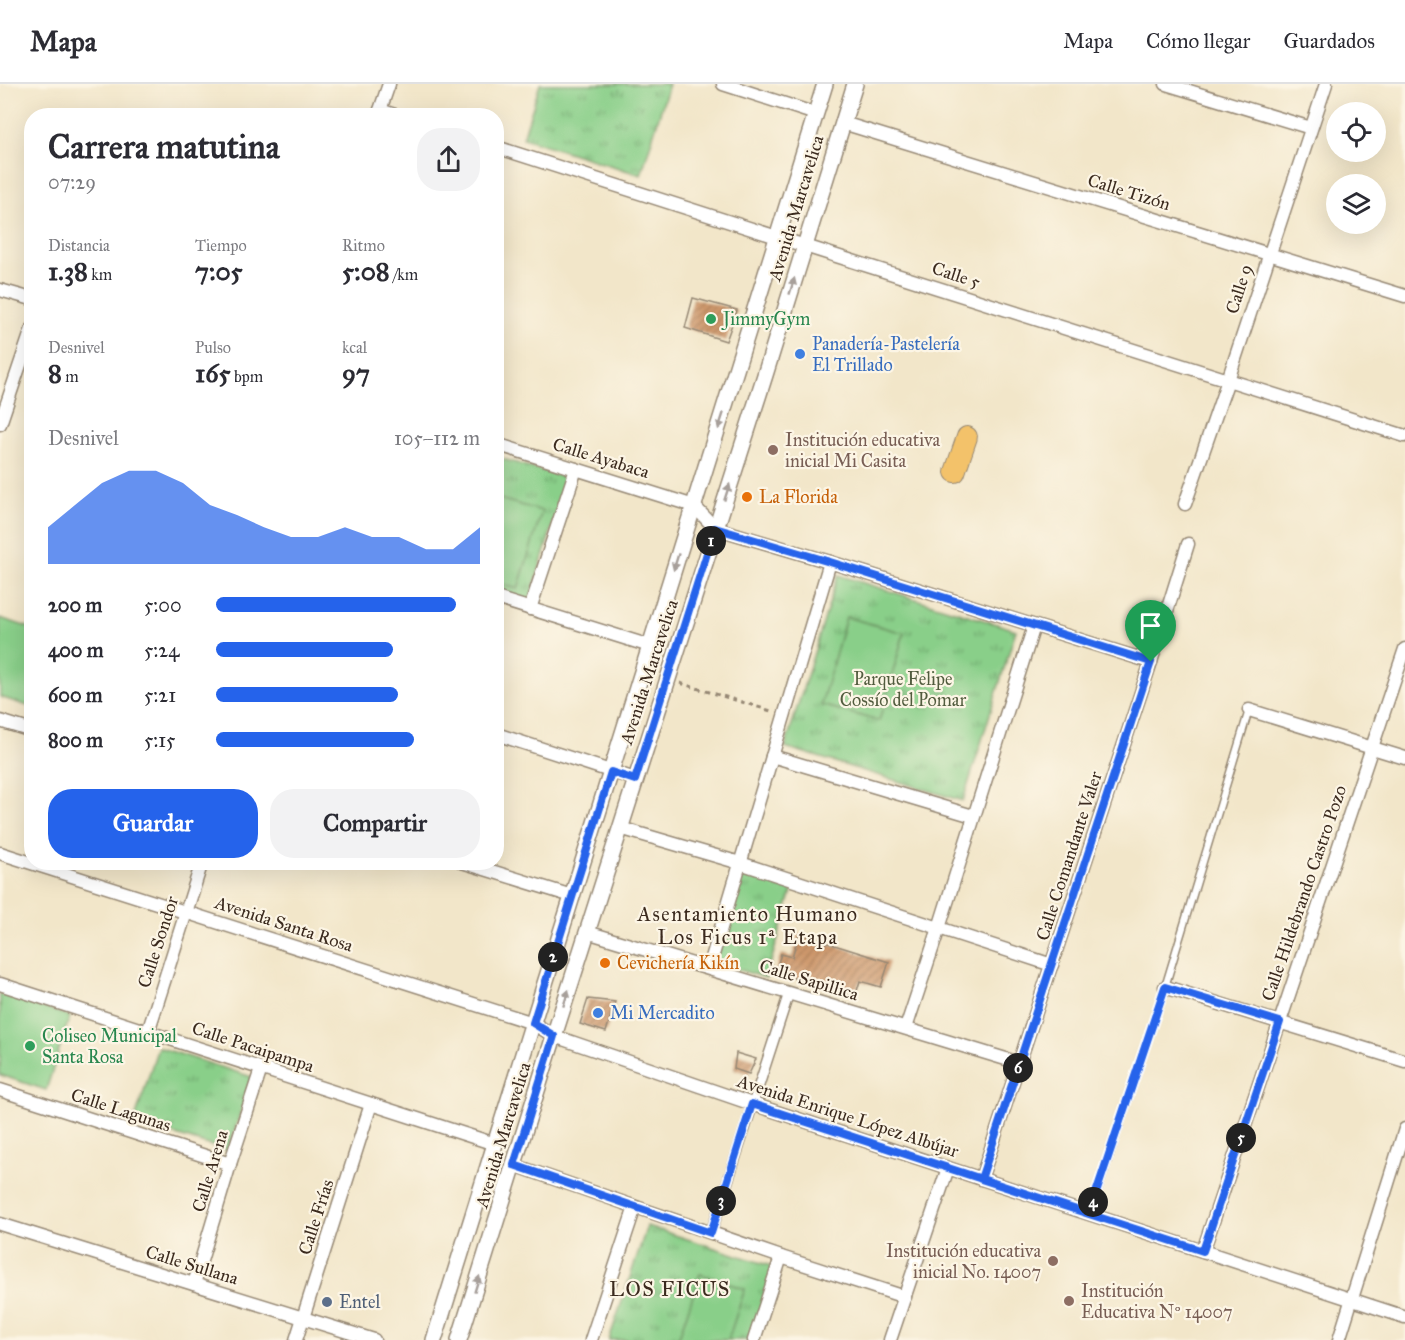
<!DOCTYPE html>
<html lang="es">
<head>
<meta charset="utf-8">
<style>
  body { margin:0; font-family:"IM FELL Great Primer",serif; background:#f2f2f3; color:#2b2b33; height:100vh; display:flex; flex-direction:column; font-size:22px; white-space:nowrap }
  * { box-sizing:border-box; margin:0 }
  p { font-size:20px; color:#7c7c81 }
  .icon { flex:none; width:33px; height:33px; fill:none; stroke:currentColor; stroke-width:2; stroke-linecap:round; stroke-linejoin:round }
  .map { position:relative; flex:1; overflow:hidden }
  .details { position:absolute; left:24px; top:24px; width:480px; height:762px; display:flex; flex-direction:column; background:#fff; border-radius:24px; box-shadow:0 6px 24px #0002 }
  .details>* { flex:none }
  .controls { position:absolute; left:1326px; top:18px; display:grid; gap:12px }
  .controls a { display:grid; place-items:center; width:60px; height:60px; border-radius:50%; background:#fff; box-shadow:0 6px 24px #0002; font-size:30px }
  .pin { position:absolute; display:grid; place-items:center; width:51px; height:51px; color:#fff; margin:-62px -26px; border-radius:50% 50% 50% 0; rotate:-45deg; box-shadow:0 0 6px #0007 }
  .pin .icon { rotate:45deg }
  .km { position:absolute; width:30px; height:30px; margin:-15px; border-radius:50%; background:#222; color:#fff; font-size:16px; line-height:30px; text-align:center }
  .round { display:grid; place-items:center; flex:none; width:63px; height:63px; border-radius:24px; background:#f2f2f3 }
  .headline { display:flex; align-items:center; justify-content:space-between; height:102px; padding:0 24px }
  h1 { font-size:33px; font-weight:700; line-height:45px }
  .stats { display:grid; grid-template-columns:repeat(3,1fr); gap:9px; height:102px; padding:6px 24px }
  .stats div { display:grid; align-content:center }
  .stats b { font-size:26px; font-weight:700 }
  .stats small { font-size:16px; font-weight:400 }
  .stats p { font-size:16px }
  .chart { height:168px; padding:12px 24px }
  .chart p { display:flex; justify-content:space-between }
  .chart svg { width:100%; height:108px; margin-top:6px; fill:#2563eb; opacity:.7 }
  .cta { display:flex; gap:12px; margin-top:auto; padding:12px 24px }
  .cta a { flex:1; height:69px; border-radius:24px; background:#2563eb; color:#fff; font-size:24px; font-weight:700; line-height:69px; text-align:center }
  .cta a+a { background:#f2f2f3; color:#2b2b33 }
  ul { padding:0 24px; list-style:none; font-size:20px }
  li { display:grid; grid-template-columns:96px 72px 1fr; align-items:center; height:45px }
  li i { height:15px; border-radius:8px; background:#2563eb }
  header { display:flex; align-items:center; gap:36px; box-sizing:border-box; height:84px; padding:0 30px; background:#fff; border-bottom:2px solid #e1e1e2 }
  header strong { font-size:28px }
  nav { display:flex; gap:33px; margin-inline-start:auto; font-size:21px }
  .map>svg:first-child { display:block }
  .park { fill:url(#park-tufts); stroke:#627c54; stroke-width:1.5 }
  .garden { fill:#89cf89; stroke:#627c54; stroke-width:1.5 }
  .building { fill:url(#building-hatch) }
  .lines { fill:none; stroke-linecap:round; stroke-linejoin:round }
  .service-casing { stroke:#968874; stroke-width:9 }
  .pedestrian-casing { stroke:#968874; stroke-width:12 }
  .minor-casing { stroke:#968874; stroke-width:15 }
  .tertiary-casing { stroke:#968874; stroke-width:18 }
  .primary-casing { stroke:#968874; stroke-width:22 }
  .path { stroke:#968874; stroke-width:3; stroke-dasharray:4.5 4.5; stroke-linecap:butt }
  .service { stroke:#fff; stroke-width:6 }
  .pedestrian { stroke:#fff; stroke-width:9 }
  .minor { stroke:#fff; stroke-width:12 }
  .tertiary { stroke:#fff; stroke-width:15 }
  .primary { stroke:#f3c26a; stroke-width:20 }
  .oneway { fill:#a79f9a }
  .route-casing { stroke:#fff; stroke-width:12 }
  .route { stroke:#2563eb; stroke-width:8 }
  .leisure-dot { fill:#2e9e5b; stroke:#fcf5e5; stroke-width:2 }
  .shop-dot { fill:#3f7fe0; stroke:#fcf5e5; stroke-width:2 }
  .education-dot { fill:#8d6e63; stroke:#fcf5e5; stroke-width:2 }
  .food-dot { fill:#e8710a; stroke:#fcf5e5; stroke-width:2 }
  .service-dot { fill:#5c6f8a; stroke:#fcf5e5; stroke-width:2 }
  .labels { text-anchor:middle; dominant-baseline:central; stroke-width:4.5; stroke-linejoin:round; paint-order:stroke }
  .street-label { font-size:18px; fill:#3b2a1e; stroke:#fcf5e5 }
  .leisure-label { font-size:18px; fill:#27864d; stroke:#fcf5e5; text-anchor:start }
  .shop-label { font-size:18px; fill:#366cbe; stroke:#fcf5e5; text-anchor:start }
  .education-label { font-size:18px; fill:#785e54; stroke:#fcf5e5; text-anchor:start }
  .food-label { font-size:18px; fill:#c56008; stroke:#fcf5e5; text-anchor:start }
  .park-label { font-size:18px; fill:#525c3e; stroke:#fcf5e5 }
  .service-label { font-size:18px; fill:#4e5e75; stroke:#fcf5e5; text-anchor:start }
  .neighbourhood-label { font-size:20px; letter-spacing:1.5px; fill:#3b2a1e; stroke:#fcf5e5 }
</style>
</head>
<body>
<header>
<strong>Mapa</strong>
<nav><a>Mapa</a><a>Cómo llegar</a><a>Guardados</a></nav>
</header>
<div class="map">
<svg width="1405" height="1256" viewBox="0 0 1405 1256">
  <defs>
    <pattern id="park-tufts" width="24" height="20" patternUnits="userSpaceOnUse" patternTransform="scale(1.5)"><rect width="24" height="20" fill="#89cf89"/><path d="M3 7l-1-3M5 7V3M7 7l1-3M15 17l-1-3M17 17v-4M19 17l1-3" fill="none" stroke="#71a86f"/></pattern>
    <pattern id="building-hatch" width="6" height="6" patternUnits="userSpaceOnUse" patternTransform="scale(1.5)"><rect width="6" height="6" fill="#ce986c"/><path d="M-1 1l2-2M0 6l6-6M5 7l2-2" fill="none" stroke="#a87c58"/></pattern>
  </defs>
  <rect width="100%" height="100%" fill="#fcf5e5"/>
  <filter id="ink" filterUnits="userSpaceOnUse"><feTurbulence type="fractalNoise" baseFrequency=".0167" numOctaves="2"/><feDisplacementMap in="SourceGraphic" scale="12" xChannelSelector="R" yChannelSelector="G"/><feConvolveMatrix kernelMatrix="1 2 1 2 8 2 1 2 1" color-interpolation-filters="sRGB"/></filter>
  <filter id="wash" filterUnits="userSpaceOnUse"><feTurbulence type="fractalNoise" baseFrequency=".008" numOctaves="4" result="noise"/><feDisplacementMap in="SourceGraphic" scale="24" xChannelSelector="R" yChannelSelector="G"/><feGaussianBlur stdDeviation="1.35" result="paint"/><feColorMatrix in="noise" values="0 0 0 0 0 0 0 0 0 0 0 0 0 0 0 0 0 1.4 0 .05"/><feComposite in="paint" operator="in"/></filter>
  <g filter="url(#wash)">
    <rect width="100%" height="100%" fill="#f2e6c9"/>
    <g class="park">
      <polygon points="540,0 669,0 641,91 523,54"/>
      <polygon points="496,373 567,394 529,519 497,509"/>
      <polygon points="838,491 1016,546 963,717 785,663"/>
      <polygon points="742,782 795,797 766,894 710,877"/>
      <polygon points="158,963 252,993 228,1067 134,1038"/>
      <polygon points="647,1142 774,1183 750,1256 609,1256"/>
    </g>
    <g class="garden">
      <polygon points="496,414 542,427 518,505 497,499"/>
      <polygon points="846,533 904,549 879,637 821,621"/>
      <polygon points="0,534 31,544 31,623 0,613"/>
      <polygon points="0,910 70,932 46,1006 0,991"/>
      <polygon points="700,1190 745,1205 728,1256 678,1256"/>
    </g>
    <g id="blocks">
      <g class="building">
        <polygon points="693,214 737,226 726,257 685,244"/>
        <polygon points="799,850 889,878 881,903 860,897 855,913 775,888 781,870 792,873"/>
        <polygon points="588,915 615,918 606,948 580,940"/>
        <polygon points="736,969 756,975 749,990 734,985"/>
      </g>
    </g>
  </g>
  <g filter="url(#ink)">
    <use href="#blocks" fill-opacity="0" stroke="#968874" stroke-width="1.5"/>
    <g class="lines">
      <defs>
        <polyline id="service" points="1090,1130 1165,903 1249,626"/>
        <polyline id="pedestrian" points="711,1149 789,909"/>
        <g id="minor">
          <polyline points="723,0 816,30"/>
          <polyline points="1166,0 1311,44"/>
          <polyline points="380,26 398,32"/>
          <polyline points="378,32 389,0"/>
          <polyline points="843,39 1405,212"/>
          <polyline points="496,63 777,153 805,162 1405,352"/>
          <polyline points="0,206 32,215"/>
          <polyline points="0,340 32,245"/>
          <polyline points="496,360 694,422 715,444 830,478 1151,578"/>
          <polyline points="1185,420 1228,296 1326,0"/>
          <polyline points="496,514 650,562"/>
          <polyline points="530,525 576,385"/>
          <polyline points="1249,626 1405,674"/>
          <polyline points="0,637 32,647"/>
          <polyline points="496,650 635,695"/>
          <polyline points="772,672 973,732"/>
          <polyline points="620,744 740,779 1052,881"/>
          <polyline points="0,769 533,939 554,952 752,1020 1405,1233"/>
          <polyline points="462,778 572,812"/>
          <polyline points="587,848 1019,979"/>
          <polyline points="709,884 830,478"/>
          <polyline points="0,900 495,1060"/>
          <polyline points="1165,903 1405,977"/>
          <polyline points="906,944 939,844 1034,542"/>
          <polyline points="148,948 202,778"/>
          <polyline points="0,1006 230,1080"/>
          <polyline points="514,1081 781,1173 905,1213"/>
          <polyline points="981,1095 1151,578 1188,460"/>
          <polyline points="0,1140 374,1256"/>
          <polyline points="1203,1167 1405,565"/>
          <polyline points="194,1200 230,1080 261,985"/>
          <polyline points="296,1256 371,1020"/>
          <polyline points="591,1256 635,1123"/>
          <polyline points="754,1256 781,1173"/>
          <polyline points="890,1256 948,1084"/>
          <polyline points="1339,1256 1405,1045"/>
        </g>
        <g id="tertiary">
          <polyline points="434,1256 825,0"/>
          <polyline points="459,1256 554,952 765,291 855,0"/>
        </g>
        <polyline id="primary" points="955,388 967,353"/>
      </defs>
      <use href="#service" class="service-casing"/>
      <use href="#pedestrian" class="pedestrian-casing"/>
      <use href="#minor" class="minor-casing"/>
      <use href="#tertiary" class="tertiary-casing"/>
      <use href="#primary" class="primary-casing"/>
      <polyline class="path" points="680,599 771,627"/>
      <use href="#service" class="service"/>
      <use href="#pedestrian" class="pedestrian"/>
      <use href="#minor" class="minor"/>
      <use href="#tertiary" class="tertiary"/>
      <use href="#primary" class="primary"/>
    </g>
    <defs><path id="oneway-solid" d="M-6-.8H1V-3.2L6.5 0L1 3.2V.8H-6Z" transform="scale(1.5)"/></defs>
    <g class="oneway">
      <use href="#oneway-solid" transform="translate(792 202) rotate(-73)"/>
      <use href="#oneway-solid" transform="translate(721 337) rotate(108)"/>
      <use href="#oneway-solid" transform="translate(727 408) rotate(-72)"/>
      <use href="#oneway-solid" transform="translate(676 478) rotate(107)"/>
      <use href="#oneway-solid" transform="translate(566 914) rotate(-72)"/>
      <use href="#oneway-solid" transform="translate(477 1200) rotate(-73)"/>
    </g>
  </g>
  <g class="lines" filter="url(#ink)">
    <defs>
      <polyline id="route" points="1151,578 830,478 715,444 635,696 611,688 533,939 554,952 514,1081 711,1149 752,1020 1089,1130 1165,903 1280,938 1203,1167 981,1095 1151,578"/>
    </defs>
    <use href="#route" class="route-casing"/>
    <use href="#route" class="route"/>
  </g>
  <g class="leisure-dot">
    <circle cx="711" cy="235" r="6"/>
    <circle cx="30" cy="962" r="6"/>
  </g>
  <g class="shop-dot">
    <circle cx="800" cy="270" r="6"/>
    <circle cx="598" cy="929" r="6"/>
  </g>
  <g class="education-dot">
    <circle cx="773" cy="366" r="6"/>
    <circle cx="1053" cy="1177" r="6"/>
    <circle cx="1069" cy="1217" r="6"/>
  </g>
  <g class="food-dot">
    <circle cx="747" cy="413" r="6"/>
    <circle cx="605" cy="879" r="6"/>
  </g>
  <circle class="service-dot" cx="327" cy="1218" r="6"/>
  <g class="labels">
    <g class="street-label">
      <text transform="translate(1129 108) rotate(17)">Calle Tizón</text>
      <text transform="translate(796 124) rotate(-73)">Avenida Marcavelica</text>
      <text transform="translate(956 191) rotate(18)">Calle 5</text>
      <text transform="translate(1239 205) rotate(-72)">Calle 9</text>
      <text transform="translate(601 374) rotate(17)">Calle Ayabaca</text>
      <text transform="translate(649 588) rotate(-72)">Avenida Marcavelica</text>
      <text transform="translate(1069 772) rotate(-72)">Calle Comandante Valer</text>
      <text transform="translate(1304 809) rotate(-71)">Calle Hildebrando Castro Pozo</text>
      <text transform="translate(284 840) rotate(18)">Avenida Santa Rosa</text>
      <text transform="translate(158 858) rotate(-72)">Calle Sondor</text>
      <text transform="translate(809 896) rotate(17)">Calle Sapillica</text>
      <text transform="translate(253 963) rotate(18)">Calle Pacaipampa</text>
      <text transform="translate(121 1026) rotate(18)">Calle Lagunas</text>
      <text transform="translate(848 1032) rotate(18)">Avenida Enrique López Albújar</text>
      <text transform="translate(503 1051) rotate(-73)">Avenida Marcavelica</text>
      <text transform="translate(210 1087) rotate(-73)">Calle Arena</text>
      <text transform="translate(316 1133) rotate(-72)">Calle Frías</text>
      <text transform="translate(192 1181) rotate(17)">Calle Sullana</text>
    </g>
    <g class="leisure-label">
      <text x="723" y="235">JimmyGym</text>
      <text x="42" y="952">Coliseo Municipal<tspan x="42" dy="21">Santa Rosa</tspan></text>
    </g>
    <g class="shop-label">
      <text x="812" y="260">Panadería-Pastelería<tspan x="812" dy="21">El Trillado</tspan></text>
      <text x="610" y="929">Mi Mercadito</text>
    </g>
    <g class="education-label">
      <text x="785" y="356">Institución educativa<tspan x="785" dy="21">inicial Mi Casita</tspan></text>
      <text x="1041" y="1167" text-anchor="end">Institución educativa<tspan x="1041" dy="21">inicial No. 14007</tspan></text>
      <text x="1081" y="1207">Institución<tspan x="1081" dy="21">Educativa Nº 14007</tspan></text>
    </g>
    <g class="food-label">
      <text x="759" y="413">La Florida</text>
      <text x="617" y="879">Cevichería Kikín</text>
    </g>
    <g class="park-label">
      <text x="903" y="595">Parque Felipe<tspan x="903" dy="21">Cossío del Pomar</tspan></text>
    </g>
    <g class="service-label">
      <text x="339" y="1218">Entel</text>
    </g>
    <g class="neighbourhood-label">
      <text x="748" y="830">Asentamiento Humano<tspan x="748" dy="23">Los Ficus 1ª Etapa</tspan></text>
      <text x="670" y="1205">LOS FICUS</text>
    </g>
  </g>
</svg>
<div class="controls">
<a><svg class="icon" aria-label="locate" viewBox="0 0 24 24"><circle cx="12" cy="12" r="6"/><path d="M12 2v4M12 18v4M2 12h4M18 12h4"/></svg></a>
<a><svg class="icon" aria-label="layers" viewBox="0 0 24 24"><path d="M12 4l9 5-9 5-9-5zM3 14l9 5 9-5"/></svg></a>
</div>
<div class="pin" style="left:1151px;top:578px;background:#1e9e55"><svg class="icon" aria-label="arrive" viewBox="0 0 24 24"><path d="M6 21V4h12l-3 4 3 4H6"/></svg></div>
<b class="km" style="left:711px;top:457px">1</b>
<b class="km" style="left:553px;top:873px">2</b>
<b class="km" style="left:721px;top:1117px">3</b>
<b class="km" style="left:1093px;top:1118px">4</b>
<b class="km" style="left:1241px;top:1054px">5</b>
<b class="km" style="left:1018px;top:984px">6</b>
<section class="details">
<div class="headline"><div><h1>Carrera matutina</h1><p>07:29</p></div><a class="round"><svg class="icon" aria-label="share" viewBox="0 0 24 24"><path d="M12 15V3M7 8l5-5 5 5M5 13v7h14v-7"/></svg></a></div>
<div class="stats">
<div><p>Distancia</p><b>1.38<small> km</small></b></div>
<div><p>Tiempo</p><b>7:05</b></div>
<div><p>Ritmo</p><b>5:08<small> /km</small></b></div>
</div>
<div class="stats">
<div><p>Desnivel</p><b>8<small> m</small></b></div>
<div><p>Pulso</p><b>165<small> bpm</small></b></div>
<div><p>kcal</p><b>97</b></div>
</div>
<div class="chart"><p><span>Desnivel</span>105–112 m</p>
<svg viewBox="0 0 160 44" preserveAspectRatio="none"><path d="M0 44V29L10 20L20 11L30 6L40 6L50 11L60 20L70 24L80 29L90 33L100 33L110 29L120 33L130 33L140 38L150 38L160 29V44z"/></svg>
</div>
<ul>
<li><b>200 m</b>5:00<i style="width:91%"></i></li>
<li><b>400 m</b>5:24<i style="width:67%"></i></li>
<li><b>600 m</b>5:21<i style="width:69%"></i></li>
<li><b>800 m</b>5:15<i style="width:75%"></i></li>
</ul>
<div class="cta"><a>Guardar</a><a>Compartir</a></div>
</section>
</div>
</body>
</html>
